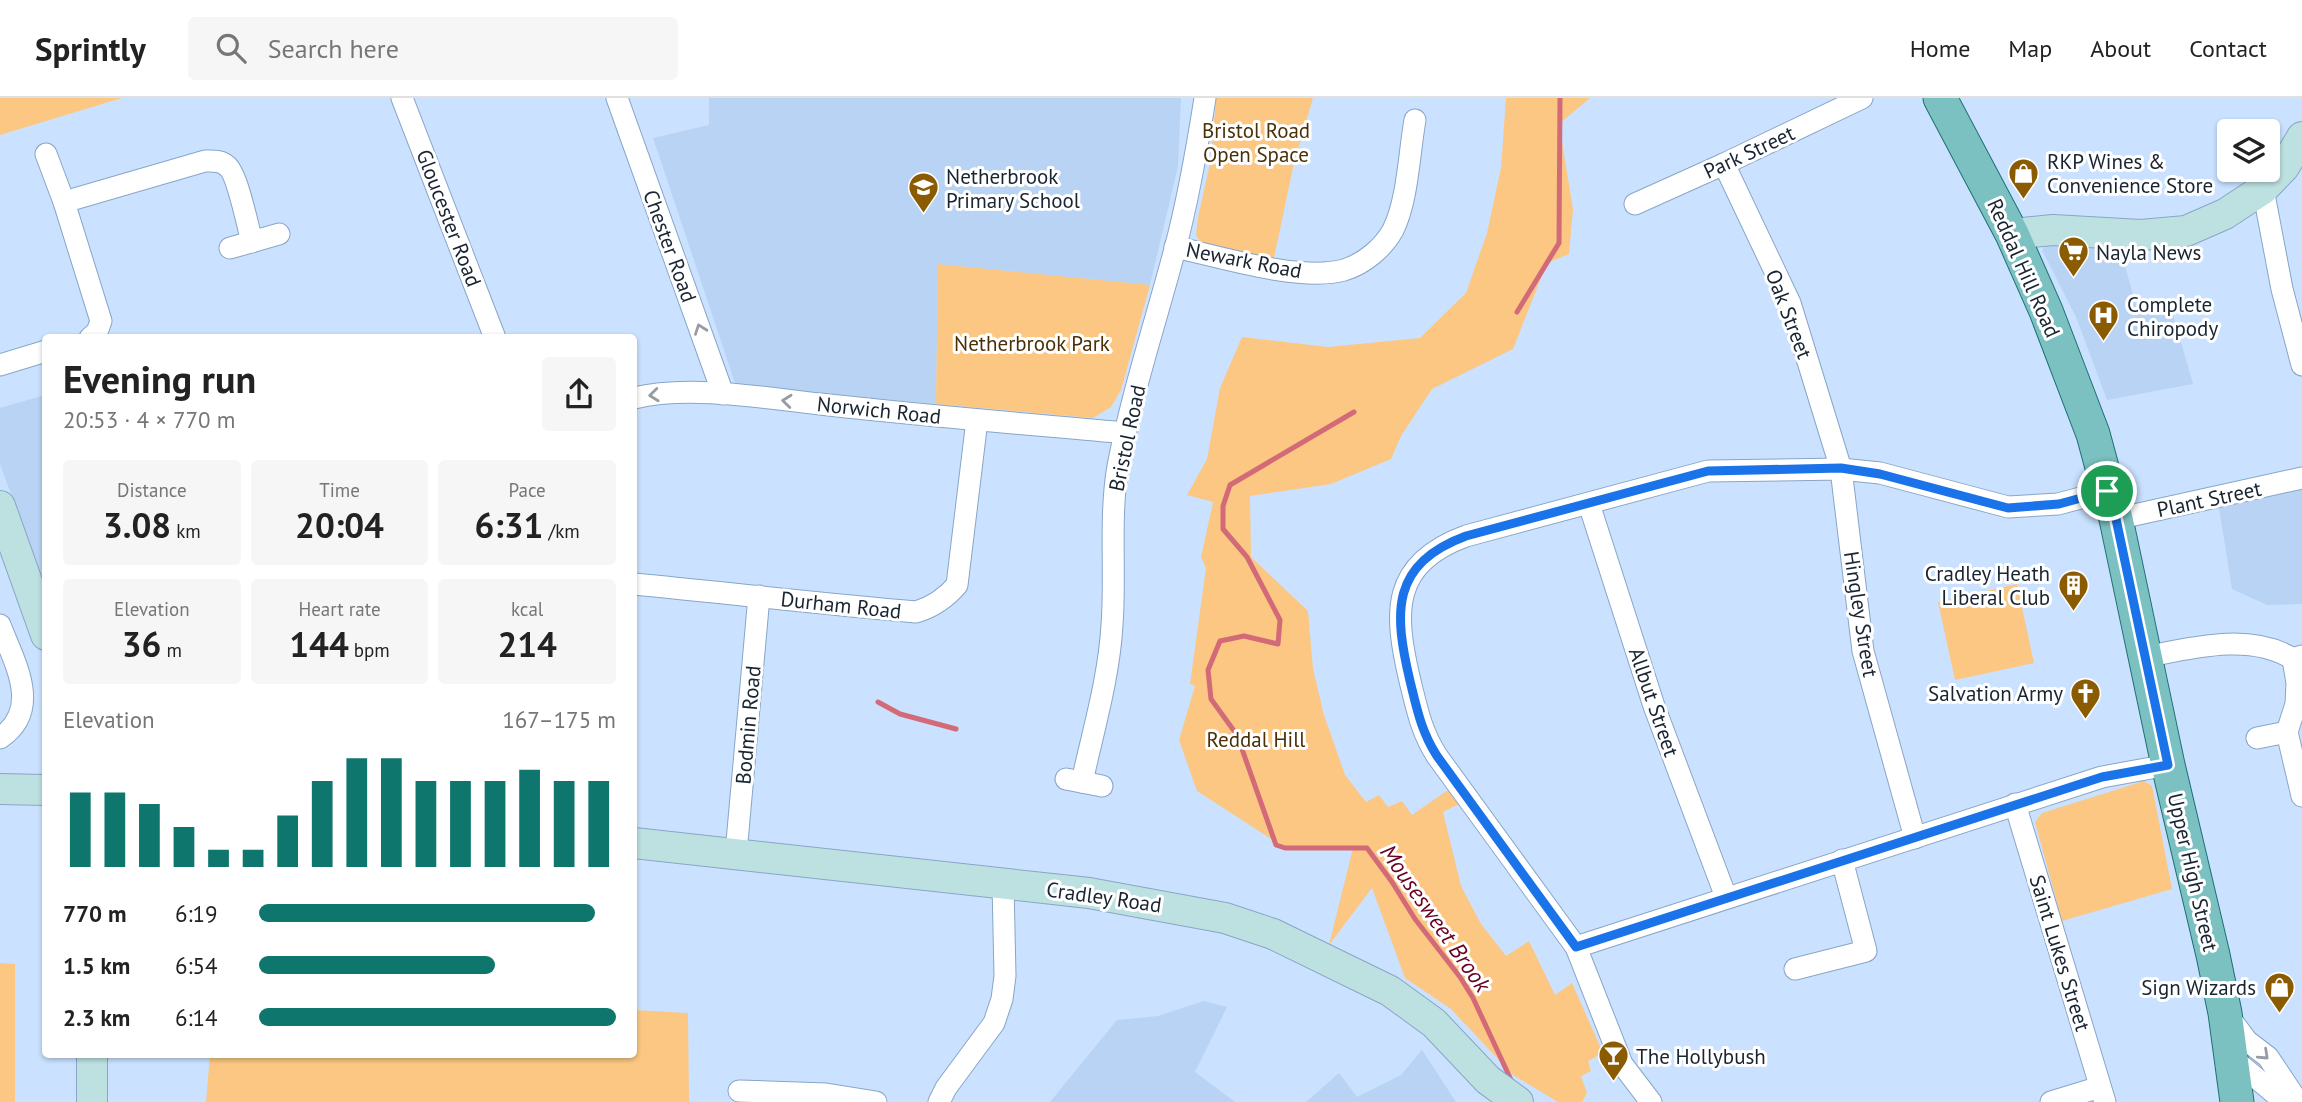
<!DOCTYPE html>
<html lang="en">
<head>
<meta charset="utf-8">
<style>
  body { margin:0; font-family:"PT Sans",sans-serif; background:#f6f6f6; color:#222; height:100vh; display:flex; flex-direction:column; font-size:26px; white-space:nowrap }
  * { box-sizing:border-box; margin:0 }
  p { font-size:23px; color:#767676 }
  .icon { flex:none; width:38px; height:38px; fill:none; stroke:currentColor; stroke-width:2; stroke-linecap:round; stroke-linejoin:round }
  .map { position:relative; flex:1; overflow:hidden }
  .drawer { position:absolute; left:42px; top:236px; width:595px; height:724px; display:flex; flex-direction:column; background:#fff; border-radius:7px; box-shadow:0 2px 5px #0004 }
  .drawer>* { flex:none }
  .fabs { position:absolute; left:2217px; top:21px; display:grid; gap:14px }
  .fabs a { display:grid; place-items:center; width:63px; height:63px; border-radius:7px; background:#fff; box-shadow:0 2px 5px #0004; font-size:35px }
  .pin { position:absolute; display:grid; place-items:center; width:60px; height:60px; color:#fff; margin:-30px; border:4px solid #fff; border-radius:50%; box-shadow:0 2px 7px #0007 }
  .round { display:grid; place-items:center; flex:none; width:74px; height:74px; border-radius:7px; background:#f6f6f6 }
  .overview { display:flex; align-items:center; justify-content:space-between; height:119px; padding:0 21px }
  h1 { font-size:38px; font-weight:800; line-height:52px }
  .metrics { display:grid; grid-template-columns:repeat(3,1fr); gap:10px; height:119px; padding:7px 21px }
  .metrics div { display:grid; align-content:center; border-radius:7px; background:#f6f6f6; text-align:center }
  .metrics b { font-size:35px; font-weight:800 }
  .metrics small { font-size:19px; font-weight:400 }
  .metrics p { font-size:19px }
  .chart { height:196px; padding:14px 21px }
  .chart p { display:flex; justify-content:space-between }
  .chart svg { width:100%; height:126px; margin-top:7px; stroke:#0f766e; stroke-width:6 }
  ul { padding:0 21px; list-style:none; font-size:23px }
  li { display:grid; grid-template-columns:112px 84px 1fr; align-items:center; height:52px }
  li i { height:18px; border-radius:9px; background:#0f766e }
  header { display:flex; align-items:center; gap:42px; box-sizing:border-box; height:98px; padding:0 35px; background:#fff; border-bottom:2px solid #e0e0e0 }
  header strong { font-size:33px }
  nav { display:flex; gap:38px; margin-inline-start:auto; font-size:24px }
  .search { width:490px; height:63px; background:#f6f6f6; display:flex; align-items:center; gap:18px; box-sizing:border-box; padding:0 24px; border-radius:7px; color:#767676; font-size:26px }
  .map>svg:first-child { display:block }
  .built { fill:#b8d3f4 }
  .green { fill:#fbc783 }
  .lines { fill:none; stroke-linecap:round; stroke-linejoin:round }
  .stream { stroke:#d36a77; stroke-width:5 }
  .street-casing { stroke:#89a5c7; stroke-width:23 }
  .secondary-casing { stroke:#89a5c7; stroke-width:32 }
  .primary-casing { stroke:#206f73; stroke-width:35 }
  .street { stroke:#fff; stroke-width:21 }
  .secondary { stroke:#bde0e0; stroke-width:30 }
  .primary { stroke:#7bc1c1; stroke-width:33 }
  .oneway { stroke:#989ca2 }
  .route-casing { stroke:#fff; stroke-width:14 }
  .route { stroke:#1a73e8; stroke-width:9 }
  .labels { text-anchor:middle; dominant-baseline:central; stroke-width:6; stroke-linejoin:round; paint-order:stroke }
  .park-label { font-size:21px; fill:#4a3007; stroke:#fff }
  .street-label { font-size:21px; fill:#192431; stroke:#fff }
  .poi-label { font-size:21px; fill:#192431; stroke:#fff; text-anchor:start }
  .water-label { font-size:23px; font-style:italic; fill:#680221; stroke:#fff }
</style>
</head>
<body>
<header>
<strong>Sprintly</strong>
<div class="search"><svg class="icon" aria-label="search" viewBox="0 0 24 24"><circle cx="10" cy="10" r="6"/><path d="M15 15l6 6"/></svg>Search here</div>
<nav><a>Home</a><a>Map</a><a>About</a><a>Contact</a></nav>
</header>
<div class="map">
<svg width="2302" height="1004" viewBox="0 0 2302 1004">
  <rect width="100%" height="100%" fill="#cae2ff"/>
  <g class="built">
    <polygon points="709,0 1181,0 1178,68 1150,187 938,166 936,306 736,288 653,40 709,27"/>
    <polygon points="2051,141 2119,147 2136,207 2168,199 2193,286 2107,302 2076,219 2042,152"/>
    <polygon points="45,297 45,489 0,366 0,310"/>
    <polygon points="2302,390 2302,506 2267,507 2232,491 2219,410"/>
    <polygon points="1204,903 1227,909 1195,974 1235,1004 1050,1004 1117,922 1158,918"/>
    <polygon points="1422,952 1456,1004 1306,1004 1339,975 1357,999 1401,977"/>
  </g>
  <g class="green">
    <polygon points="0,0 122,0 0,37"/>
    <polygon points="1216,0 1313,0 1294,65 1274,160 1203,148 1196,137 1198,119 1211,61"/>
    <polygon points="1506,0 1590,0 1559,26 1573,111 1569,156 1547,165 1513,251 1432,291 1401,338 1391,361 1331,386 1250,398 1251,459 1308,513 1313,571 1324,617 1345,677 1366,704 1379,697 1388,709 1402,703 1412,717 1448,692 1459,706 1443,714 1461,788 1481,826 1506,858 1529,843 1555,897 1572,885 1603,955 1588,963 1591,973 1581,978 1587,995 1582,1004 1558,1004 1513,977 1451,911 1405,880 1372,790 1329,847 1353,750 1285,750 1197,693 1179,642 1195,588 1190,586 1206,470 1201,459 1213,404 1187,397 1207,361 1220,290 1242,239 1328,249 1420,240 1466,195 1487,135 1501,70"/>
    <polygon points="938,166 1150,187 1121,292 1111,309 1093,320 936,306"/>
    <polygon points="2017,486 2034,565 1955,582 1938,504"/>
    <polygon points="2144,683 2152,688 2172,791 2062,823 2035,724 2042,715"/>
    <polygon points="0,865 15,866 15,1004 0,1004"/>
    <polygon points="634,912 688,915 689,1004 206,1004 210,957 634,957"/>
  </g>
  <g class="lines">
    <g class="stream">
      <polyline points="1517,214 1559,145 1560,0"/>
      <polyline points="1354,314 1230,387 1223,408 1223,431 1247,459 1280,522 1278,546 1244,538 1220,543 1208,572 1211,601 1237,637 1276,747 1285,750 1367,750 1392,784 1415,821 1460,879 1473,900 1512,984"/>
      <polyline points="878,604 900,616 956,631"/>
    </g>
    <defs>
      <g id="street">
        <polyline points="402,0 495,240"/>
        <polyline points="617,0 723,296"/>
        <polyline points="46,56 64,104 101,223 97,234 90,240"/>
        <polyline points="1724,66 1790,205 1841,371 1863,553 1915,740"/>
        <polyline points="2263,91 2282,191 2302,267"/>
        <path d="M64 104 205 63C213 63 221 62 227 68 237 75 248 129 252 144"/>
        <polyline points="1635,106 1724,66 1862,0"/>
        <path d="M1175 149C1221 159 1300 184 1344 172 1364 166 1383 150 1393 132 1408 102 1409 55 1415 22"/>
        <polyline points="230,150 279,136"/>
        <polyline points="0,267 46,253"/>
        <path d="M634 300C691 286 770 301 829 307 928 318 1027 326 1126 335"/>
        <polyline points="1589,406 1654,608 1726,799"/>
        <polyline points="2116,421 2302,380"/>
        <path d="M634 486C728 495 822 506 916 514 933 509 945 501 957 487L977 322"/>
        <path d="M0 527C14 564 43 611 0 640"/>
        <path d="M2145 559C2191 550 2250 534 2293 561L2302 558"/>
        <polyline points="2293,561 2297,585 2296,606 2287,634 2302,698"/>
        <polyline points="2257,640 2287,634"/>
        <polyline points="1066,681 1102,688"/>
        <path d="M1082 684C1093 633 1109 580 1112 527 1116 475 1109 420 1118 368 1132 295 1156 223 1175 151 1188 102 1197 51 1205 0"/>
        <polyline points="2015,706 2105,1004"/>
        <polyline points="736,755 759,498"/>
        <polyline points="1576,849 2102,679 2168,667"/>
        <polyline points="1795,871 1866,853 1842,762"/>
        <polyline points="2229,919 2247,943 2268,959 2298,1004"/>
        <polyline points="2232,960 2285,1004"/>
        <polyline points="739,993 826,996 876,1004"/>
        <polyline points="939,1004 946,990 994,925 1002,901 1005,878 1003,786"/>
        <path d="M1651 1004 1622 966 1576 849 1437 658C1421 633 1417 611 1410 583 1394 515 1390 466 1466 438L1708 373 1841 371 1880 375 2008 409 2058 406 2107 393"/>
        <polyline points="2051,1004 2100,989"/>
      </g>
      <g id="secondary">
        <polyline points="2012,136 2053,132 2141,137 2186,133 2225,116 2263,91 2284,69 2302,39"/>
        <polyline points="0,408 46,537"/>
        <polyline points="0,691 46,692"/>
        <polyline points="634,745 1089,795 1225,820 1273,836 1390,893 1434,925 1488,982 1518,1004"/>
        <polyline points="92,1004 92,957"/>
      </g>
      <polyline id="primary" points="1940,0 2012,136 2046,213 2093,336 2116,421 2168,667 2213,857 2225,915 2237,1004"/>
    </defs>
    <use href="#street" class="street-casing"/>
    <use href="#secondary" class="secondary-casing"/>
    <use href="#primary" class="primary-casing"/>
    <use href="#street" class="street"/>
    <use href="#secondary" class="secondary"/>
    <use href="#primary" class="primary"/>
  </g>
  <defs><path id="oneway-chevron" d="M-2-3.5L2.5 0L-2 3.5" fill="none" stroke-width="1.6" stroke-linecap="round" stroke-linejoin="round" transform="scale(1.75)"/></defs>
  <g class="oneway">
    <use href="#oneway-chevron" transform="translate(700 231) rotate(-110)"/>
    <use href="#oneway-chevron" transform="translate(654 297) rotate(174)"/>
    <use href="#oneway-chevron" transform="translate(787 303) rotate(-174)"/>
    <use href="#oneway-chevron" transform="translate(2264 957) rotate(43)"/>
  </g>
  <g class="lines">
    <defs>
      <path id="route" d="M1841 370 1880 376 2008 410 2059 406 2107 393 2116 421 2168 667 2102 679 1576 849 1437 658C1421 633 1417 611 1410 583 1394 515 1390 466 1466 438L1708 373Z"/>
    </defs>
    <use href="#route" class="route-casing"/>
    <use href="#route" class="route"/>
  </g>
  <defs>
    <symbol id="shop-pin" viewBox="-11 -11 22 30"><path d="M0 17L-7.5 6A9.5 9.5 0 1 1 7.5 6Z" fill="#8b5b02" stroke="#fff"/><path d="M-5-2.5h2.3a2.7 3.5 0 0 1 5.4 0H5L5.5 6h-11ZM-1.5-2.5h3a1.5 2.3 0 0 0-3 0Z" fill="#fff"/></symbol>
    <symbol id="school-pin" viewBox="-11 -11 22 30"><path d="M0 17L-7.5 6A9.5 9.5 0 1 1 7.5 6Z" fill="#8b5b02" stroke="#fff"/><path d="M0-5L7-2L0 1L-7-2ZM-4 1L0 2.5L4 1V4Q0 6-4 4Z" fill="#fff"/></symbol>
    <symbol id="supermarket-pin" viewBox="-11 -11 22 30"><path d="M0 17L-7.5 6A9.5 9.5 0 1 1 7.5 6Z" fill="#8b5b02" stroke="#fff"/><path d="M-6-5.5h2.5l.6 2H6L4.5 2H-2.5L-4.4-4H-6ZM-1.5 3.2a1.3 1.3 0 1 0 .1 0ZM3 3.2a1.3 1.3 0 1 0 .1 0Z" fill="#fff"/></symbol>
    <symbol id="hospital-pin" viewBox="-11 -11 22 30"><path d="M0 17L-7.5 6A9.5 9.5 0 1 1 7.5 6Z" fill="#8b5b02" stroke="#fff"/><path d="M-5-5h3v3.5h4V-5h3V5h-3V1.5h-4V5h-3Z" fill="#fff"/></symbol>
    <symbol id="building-pin" viewBox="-11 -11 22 30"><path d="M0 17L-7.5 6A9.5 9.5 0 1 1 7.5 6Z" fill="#8b5b02" stroke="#fff"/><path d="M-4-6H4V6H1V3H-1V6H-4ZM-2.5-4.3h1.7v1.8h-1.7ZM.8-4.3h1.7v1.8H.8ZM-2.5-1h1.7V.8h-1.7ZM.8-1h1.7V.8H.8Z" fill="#fff"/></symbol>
    <symbol id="church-pin" viewBox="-11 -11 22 30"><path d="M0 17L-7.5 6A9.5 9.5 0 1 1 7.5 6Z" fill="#8b5b02" stroke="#fff"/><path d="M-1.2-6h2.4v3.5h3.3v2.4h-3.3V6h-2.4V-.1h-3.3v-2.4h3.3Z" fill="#fff"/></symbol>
    <symbol id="bar-pin" viewBox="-11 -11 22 30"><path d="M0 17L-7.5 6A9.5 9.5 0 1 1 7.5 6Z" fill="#8b5b02" stroke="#fff"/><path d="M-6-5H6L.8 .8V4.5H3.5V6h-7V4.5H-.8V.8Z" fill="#fff"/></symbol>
  </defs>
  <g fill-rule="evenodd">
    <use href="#shop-pin" x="2006" y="58" width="35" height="47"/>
    <use href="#school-pin" x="906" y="72" width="35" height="47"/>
    <use href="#supermarket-pin" x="2056" y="136" width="35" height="47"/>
    <use href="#hospital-pin" x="2086" y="200" width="35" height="47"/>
    <use href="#building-pin" x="2056" y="470" width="35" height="47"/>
    <use href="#church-pin" x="2068" y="578" width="35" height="47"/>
    <use href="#shop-pin" x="2262" y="872" width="35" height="47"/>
    <use href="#bar-pin" x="1596" y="940" width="35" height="47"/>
  </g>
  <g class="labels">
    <g class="park-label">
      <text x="1256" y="32">Bristol Road<tspan x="1256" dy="24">Open Space</tspan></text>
      <text x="1032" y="245">Netherbrook Park</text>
      <text x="1256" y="641">Reddal Hill</text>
    </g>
    <g class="street-label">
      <text transform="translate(1749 54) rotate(-25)">Park Street</text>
      <text transform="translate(449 120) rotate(69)">Gloucester Road</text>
      <text transform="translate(670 148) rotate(70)">Chester Road</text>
      <text transform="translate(1244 162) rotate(11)">Newark Road</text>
      <text transform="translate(2024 170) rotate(66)">Reddal Hill Road</text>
      <text transform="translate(1789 216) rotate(69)">Oak Street</text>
      <text transform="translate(879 312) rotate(6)">Norwich Road</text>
      <text transform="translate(1127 340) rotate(-78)">Bristol Road</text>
      <text transform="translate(2209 401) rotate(-12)">Plant Street</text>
      <text transform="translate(841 507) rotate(6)">Durham Road</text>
      <text transform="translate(1861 516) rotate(81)">Hingley Street</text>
      <text transform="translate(1654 604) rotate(71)">Allbut Street</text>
      <text transform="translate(748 627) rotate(-85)">Bodmin Road</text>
      <text transform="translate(2193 774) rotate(77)">Upper High Street</text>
      <text transform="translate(1104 799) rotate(8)">Cradley Road</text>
      <text transform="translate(2060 855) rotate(73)">Saint Lukes Street</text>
    </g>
    <g class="poi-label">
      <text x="2047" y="63">RKP Wines &amp;<tspan x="2047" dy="24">Convenience Store</tspan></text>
      <text x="946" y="78">Netherbrook<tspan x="946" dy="24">Primary School</tspan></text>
      <text x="2096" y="154">Nayla News</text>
      <text x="2127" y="206">Complete<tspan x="2127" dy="24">Chiropody</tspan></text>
      <text x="2050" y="475" text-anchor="end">Cradley Heath<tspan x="2050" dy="24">Liberal Club</tspan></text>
      <text x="2063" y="595" text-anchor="end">Salvation Army</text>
      <text x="2256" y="889" text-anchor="end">Sign Wizards</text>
      <text x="1636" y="958">The Hollybush</text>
    </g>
    <g class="water-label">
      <text transform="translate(1436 820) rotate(55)">Mousesweet Brook</text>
    </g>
  </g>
</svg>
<div class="fabs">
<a><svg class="icon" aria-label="layers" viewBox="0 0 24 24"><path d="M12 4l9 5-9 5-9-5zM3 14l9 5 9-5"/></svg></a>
</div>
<div class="pin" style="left:2107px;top:393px;background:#1e9e55"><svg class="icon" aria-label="arrive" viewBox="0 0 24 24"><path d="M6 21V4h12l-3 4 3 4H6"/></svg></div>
<section class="drawer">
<div class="overview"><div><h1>Evening run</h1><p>20:53 · 4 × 770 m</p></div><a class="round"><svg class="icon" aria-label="share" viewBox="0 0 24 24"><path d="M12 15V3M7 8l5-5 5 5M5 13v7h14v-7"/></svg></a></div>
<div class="metrics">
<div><p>Distance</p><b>3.08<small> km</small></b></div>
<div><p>Time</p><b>20:04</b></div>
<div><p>Pace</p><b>6:31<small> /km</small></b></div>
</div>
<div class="metrics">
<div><p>Elevation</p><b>36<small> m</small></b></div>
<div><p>Heart rate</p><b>144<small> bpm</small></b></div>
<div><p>kcal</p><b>214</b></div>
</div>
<div class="chart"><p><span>Elevation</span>167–175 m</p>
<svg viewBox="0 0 160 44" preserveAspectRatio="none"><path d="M5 44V18M15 44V18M25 44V22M35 44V30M45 44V38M55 44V38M65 44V26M75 44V14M85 44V6M95 44V6M105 44V14M115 44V14M125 44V14M135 44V10M145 44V14M155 44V14"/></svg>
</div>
<ul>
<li><b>770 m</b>6:19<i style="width:94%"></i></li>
<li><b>1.5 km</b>6:54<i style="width:66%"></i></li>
<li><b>2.3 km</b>6:14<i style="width:100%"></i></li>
</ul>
</section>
</div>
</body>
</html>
